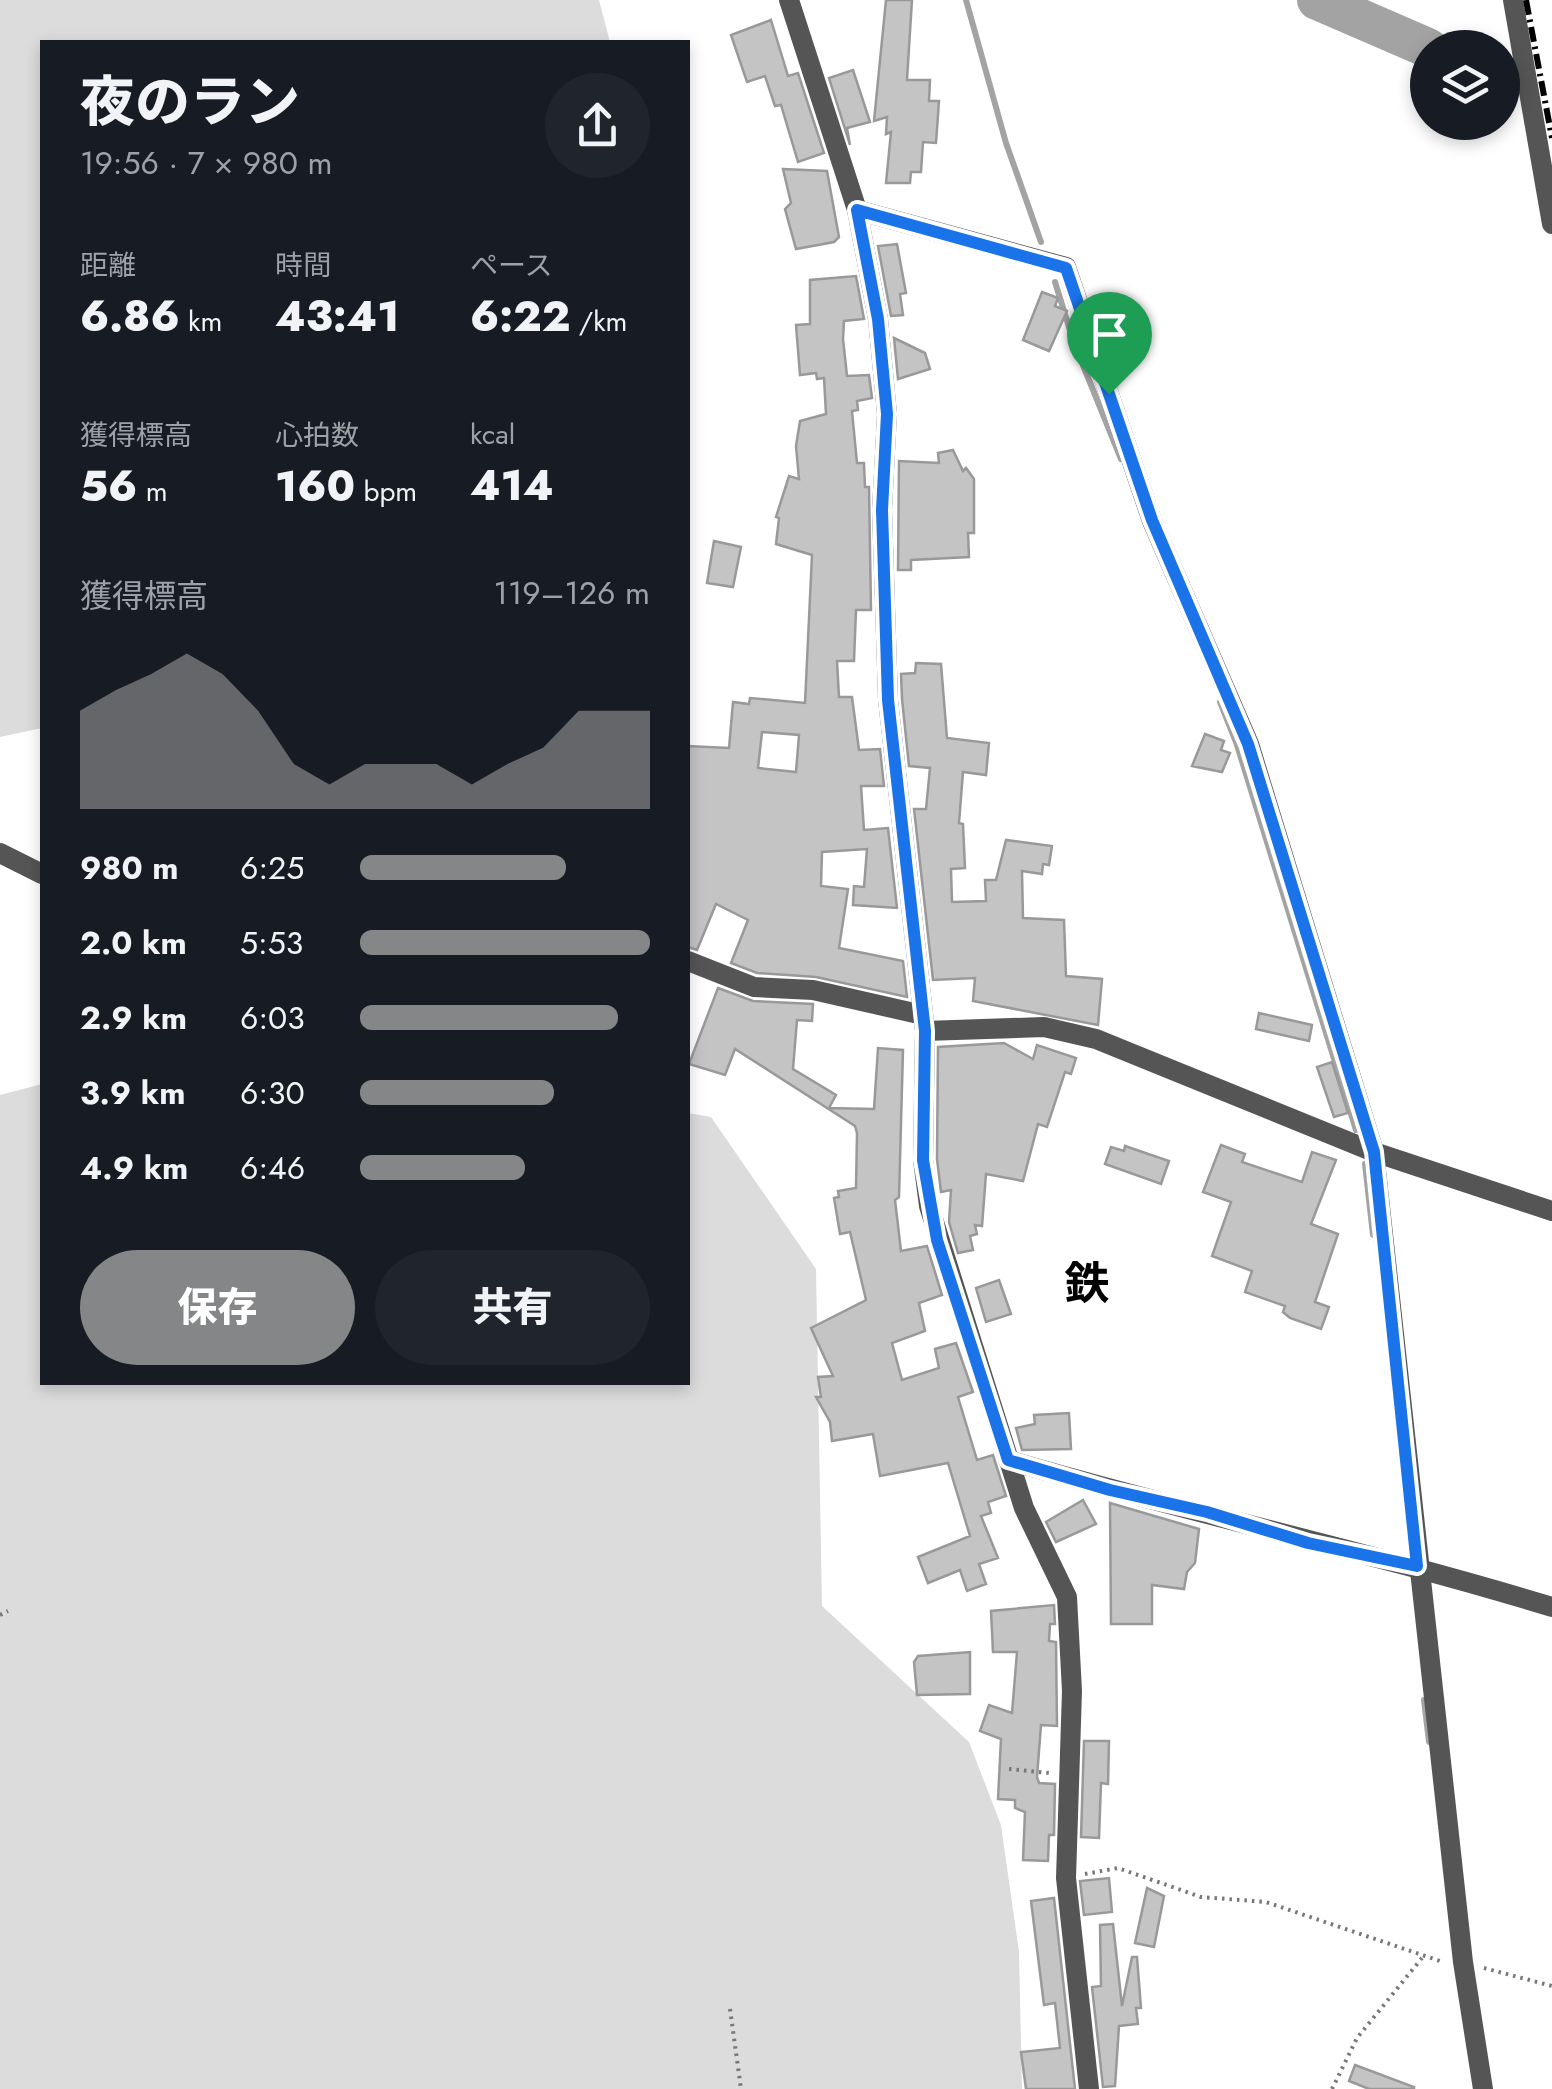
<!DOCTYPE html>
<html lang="ja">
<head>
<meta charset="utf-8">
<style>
  body { margin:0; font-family:Jost,"Noto Sans JP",sans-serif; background:#20242c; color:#f1f3f6; height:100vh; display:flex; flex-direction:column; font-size:38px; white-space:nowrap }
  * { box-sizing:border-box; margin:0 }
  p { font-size:32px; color:#9ea1a6 }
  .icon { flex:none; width:55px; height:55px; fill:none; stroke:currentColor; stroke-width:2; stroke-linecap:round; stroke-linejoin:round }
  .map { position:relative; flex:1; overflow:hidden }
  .sheet { position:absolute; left:40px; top:40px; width:650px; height:1345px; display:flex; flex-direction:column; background:#171b24; border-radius:0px; box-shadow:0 5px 15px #0003 }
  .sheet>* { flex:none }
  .buttons { position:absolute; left:1410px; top:30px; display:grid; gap:20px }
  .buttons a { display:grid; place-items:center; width:110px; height:110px; border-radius:50%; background:#171b24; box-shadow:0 5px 15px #0003; font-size:50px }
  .pin { position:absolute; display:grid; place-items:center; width:85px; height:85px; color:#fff; margin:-102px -42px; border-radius:50% 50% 50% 0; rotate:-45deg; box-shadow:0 0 10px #0007 }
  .pin .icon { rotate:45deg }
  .round { display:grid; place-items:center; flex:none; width:105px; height:105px; border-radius:52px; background:#20242c }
  .head { display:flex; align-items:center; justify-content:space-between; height:170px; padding:0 40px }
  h1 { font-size:55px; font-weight:800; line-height:75px }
  .figures { display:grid; grid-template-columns:repeat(3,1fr); gap:15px; height:170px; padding:10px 40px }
  .figures div { display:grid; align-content:center }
  .figures b { font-size:42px; font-weight:800 }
  .figures small { font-size:28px; font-weight:400 }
  .figures p { font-size:28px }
  .chart { height:280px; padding:20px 40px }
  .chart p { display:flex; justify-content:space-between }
  .chart svg { width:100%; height:180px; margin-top:10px; fill:#858687; opacity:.7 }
  .action { display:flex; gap:20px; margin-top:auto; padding:20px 40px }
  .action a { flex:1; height:115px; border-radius:60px; background:#858687; color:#fff; font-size:40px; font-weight:800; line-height:115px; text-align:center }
  .action a+a { background:#20242c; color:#f1f3f6 }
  ul { padding:0 40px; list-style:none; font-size:32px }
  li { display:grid; grid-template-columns:160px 120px 1fr; align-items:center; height:75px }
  li i { height:25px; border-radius:12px; background:#858687 }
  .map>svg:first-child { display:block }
  .green { fill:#dcdcdc }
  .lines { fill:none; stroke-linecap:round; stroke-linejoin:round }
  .stream { stroke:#a3a3a3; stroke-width:6 }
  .river { stroke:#a3a3a3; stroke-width:40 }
  .building { fill:#c4c4c4; stroke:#999; stroke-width:2.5; fill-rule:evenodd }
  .path { stroke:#777; stroke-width:4; stroke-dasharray:2.5 5; stroke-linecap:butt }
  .minor { stroke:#555; stroke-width:20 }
  .rail { stroke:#000; stroke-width:6; stroke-dasharray:15 5 2.5 5; stroke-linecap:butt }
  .route-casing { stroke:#fff; stroke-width:20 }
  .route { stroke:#1a73e8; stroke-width:12 }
  .labels { text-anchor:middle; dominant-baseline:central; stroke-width:10; stroke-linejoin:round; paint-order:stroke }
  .quarter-label { font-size:45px; font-weight:bold; fill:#000; stroke:#fff }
</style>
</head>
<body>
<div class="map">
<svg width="1552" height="2089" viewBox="0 0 1552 2089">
  <rect width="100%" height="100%" fill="#fff"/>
  <g class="green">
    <polygon points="0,0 599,0 610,42 42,42 42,728 0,737"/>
    <polygon points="42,1084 42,1382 688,1382 688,1113 711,1117 816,1269 822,1606 969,1742 1001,1825 1019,1952 1022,2089 0,2089 0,1095"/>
  </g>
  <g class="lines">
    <g class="stream">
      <polyline points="966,0 1006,143 1041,242"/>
      <polyline points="1055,282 1074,343 1121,459"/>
      <polyline points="1220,702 1237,745 1356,1130"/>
      <polyline points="1365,1164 1373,1235"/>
      <polyline points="1424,1700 1429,1742"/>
    </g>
    <g class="river">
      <polyline points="1317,0 1428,48"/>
      <polyline points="1502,76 1507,77"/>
    </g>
  </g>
  <g class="building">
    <polygon points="886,0 912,0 907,80 930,80 929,101 939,101 936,143 923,142 921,172 911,172 910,183 886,183 891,132 886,134 887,117 874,121"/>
    <polygon points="771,20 788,76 798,73 824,153 798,162 781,105 775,106 765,76 747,82 731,35"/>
    <polygon points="853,70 870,122 847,128 850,145 829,78"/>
    <polygon points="783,169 827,171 839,237 834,242 796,249 785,209 791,203"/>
    <polygon points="897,244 906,293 900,294 903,315 891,316 878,246"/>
    <path d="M856 276 864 319 844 321 843 339 847 376 869 375 872 398 857 401 858 410 852 411 857 463H864L865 487H869L871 610H856L854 661H837L839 697H852L859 750 880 749 884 786H861L864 830 888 828 897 908 853 905 854 886 864 887 867 849 822 852 821 886 848 889 839 948 903 961 907 997 816 977 757 973 731 963 748 920 716 904 697 950 688 947V746L729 748 733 702 749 704 750 698 805 703 812 555 776 544 779 518 776 517 789 476 799 479 796 446 800 421 826 414 824 378 817 379 816 373 800 375 796 325 810 324V280ZM762 732 799 735 796 772 758 768Z"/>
    <polygon points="1042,292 1058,298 1055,306 1067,311 1049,351 1023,340"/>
    <polygon points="894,338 925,353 930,369 898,379"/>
    <polygon points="953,450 963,471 966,468 974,479 974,533 968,533 969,557 911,560 911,570 898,570 899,461 939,463 938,453"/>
    <polygon points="714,541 741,547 733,587 707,583"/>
    <polygon points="916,663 941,664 947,738 989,743 986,775 963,772 959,823 963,824 965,868 951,869 952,902 986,901 985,880 996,880 1006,840 1052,846 1049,865 1043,864 1042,874 1022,871 1023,918 1064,920 1066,976 1102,979 1098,1025 973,1001 975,978 933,980 914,809 926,809 930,768 909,766 902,699 901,674 915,673"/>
    <polygon points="1205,734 1224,741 1221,750 1230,753 1222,772 1192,766"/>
    <polygon points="718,988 753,1001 813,1004 812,1021 797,1020 793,1069 836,1095 829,1108 874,1109 878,1048 903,1050 899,1197 895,1200 901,1251 927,1246 942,1295 919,1303 925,1331 892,1343 902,1380 939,1368 935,1349 956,1343 973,1392 958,1397 977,1460 993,1455 1006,1496 988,1502 991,1513 981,1516 998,1558 979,1564 986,1584 967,1591 960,1570 928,1583 918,1557 970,1536 948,1463 880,1476 873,1434 832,1441 830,1422 816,1397 821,1397 818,1377 833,1376 811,1328 866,1300 850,1232 840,1234 834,1198 839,1197 838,1191 856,1188 857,1133 855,1126 735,1049 725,1075 689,1064"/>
    <polygon points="1259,1013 1312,1025 1309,1041 1256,1029"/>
    <polygon points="1004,1043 1033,1059 1037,1045 1076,1058 1071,1074 1065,1072 1047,1127 1038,1124 1023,1181 986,1174 982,1226 975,1225 977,1234 970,1236 973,1250 958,1253 949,1222 951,1190 941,1192 937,1159 938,1047"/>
    <polygon points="1332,1062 1348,1113 1334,1117 1317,1067"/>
    <polygon points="1221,1145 1245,1154 1242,1162 1302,1182 1312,1152 1336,1160 1311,1224 1338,1234 1315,1302 1329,1307 1321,1329 1290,1318 1283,1312 1285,1306 1245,1292 1252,1271 1212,1256 1231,1202 1203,1192"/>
    <polygon points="1125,1146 1169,1161 1161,1184 1105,1164 1111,1147 1124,1151"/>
    <polygon points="999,1280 1011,1314 986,1322 976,1288"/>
    <polygon points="1069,1413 1071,1449 1022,1450 1016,1428 1035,1424 1034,1415"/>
    <polygon points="1083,1500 1096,1524 1056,1542 1046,1522"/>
    <polygon points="1110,1503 1199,1529 1195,1563 1187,1572 1184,1589 1152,1585 1152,1624 1111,1624"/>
    <polygon points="1054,1605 1055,1624 1050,1624 1049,1641 1056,1642 1057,1726 1041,1725 1037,1777 1039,1783 1055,1784 1054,1835 1049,1835 1048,1861 1023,1860 1025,1812 1015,1808 1015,1800 998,1799 1001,1739 980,1731 989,1705 1012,1713 1017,1652 993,1652 991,1611"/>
    <polygon points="970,1652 970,1694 917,1695 914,1662 918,1656"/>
    <polygon points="1084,1741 1109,1741 1108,1784 1101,1783 1099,1838 1081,1837"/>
    <polygon points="1109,1878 1112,1912 1084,1915 1080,1881"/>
    <polygon points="1147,1888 1164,1896 1154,1947 1135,1943"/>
    <polygon points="1054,1898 1075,2089 1026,2089 1021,2052 1060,2048 1055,2003 1044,2005 1031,1901"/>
    <polygon points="1113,1924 1122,2006 1132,1957 1137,1957 1141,2008 1136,2008 1138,2024 1119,2026 1115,2086 1103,2087 1092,1987 1101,1986 1100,1925"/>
    <polygon points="1355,2065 1414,2087 1414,2089 1369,2089 1349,2081"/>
  </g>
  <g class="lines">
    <g class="path">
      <polyline points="0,1615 8,1611"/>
      <polyline points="1009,1769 1050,1773"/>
      <polyline points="1085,1874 1118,1868 1201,1897 1266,1902 1440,1961"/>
      <polyline points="1484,1968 1552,1986"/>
      <polyline points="730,2009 741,2089"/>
      <polyline points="1332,2089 1357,2038 1422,1958"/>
    </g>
    <g class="minor">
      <polyline points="789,0 857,210 878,319 887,414 882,510 888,700 925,1031 923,1160 929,1206 1024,1508 1067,1597 1072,1691 1066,1878 1089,2089"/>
      <polyline points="1513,0 1552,224"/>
      <polyline points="857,210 1066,267 1152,521 1249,744 1374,1152 1463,1962 1483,2089"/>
      <polyline points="0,853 42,874"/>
      <polyline points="688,961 754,987 813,990 923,1015"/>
      <polyline points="925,1031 1044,1027 1096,1039 1374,1152 1552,1211"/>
      <path d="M1008 1460C1189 1513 1372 1552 1552 1607"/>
    </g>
    <polyline class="rail" points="1526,0 1552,138"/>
  </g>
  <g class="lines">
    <defs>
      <polygon id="route" points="857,210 1066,268 1152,520 1248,744 1374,1152 1417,1566 1308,1543 1207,1512 1110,1490 1008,1460 937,1240 923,1160 925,1031 888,700 882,510 887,414 878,319"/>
    </defs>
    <use href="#route" class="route-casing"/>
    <use href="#route" class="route"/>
  </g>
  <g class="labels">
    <g class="quarter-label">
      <text x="1087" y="1283">鉄</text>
    </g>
  </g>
</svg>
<div class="buttons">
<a><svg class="icon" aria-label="layers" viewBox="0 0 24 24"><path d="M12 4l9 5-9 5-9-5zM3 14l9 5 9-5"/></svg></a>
</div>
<div class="pin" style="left:1109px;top:394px;background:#1e9e55"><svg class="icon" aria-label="arrive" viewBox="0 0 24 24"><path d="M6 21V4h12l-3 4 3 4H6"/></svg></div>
<section class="sheet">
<div class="head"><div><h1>夜のラン</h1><p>19:56 · 7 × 980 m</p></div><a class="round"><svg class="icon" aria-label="share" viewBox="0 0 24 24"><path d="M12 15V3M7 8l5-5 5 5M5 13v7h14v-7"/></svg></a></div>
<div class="figures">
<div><p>距離</p><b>6.86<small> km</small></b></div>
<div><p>時間</p><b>43:41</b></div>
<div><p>ペース</p><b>6:22<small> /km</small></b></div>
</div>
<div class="figures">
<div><p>獲得標高</p><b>56<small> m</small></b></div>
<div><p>心拍数</p><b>160<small> bpm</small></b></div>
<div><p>kcal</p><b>414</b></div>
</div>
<div class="chart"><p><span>獲得標高</span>119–126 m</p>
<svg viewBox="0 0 160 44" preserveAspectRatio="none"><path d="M0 44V20L10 15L20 11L30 6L40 11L50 20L60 33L70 38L80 33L90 33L100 33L110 38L120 33L130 29L140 20L150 20L160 20V44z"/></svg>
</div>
<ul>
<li><b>980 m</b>6:25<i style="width:71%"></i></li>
<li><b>2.0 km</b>5:53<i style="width:100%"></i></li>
<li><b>2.9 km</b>6:03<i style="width:89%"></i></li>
<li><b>3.9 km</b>6:30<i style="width:67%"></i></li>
<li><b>4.9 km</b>6:46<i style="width:57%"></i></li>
</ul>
<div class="action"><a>保存</a><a>共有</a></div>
</section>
</div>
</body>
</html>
